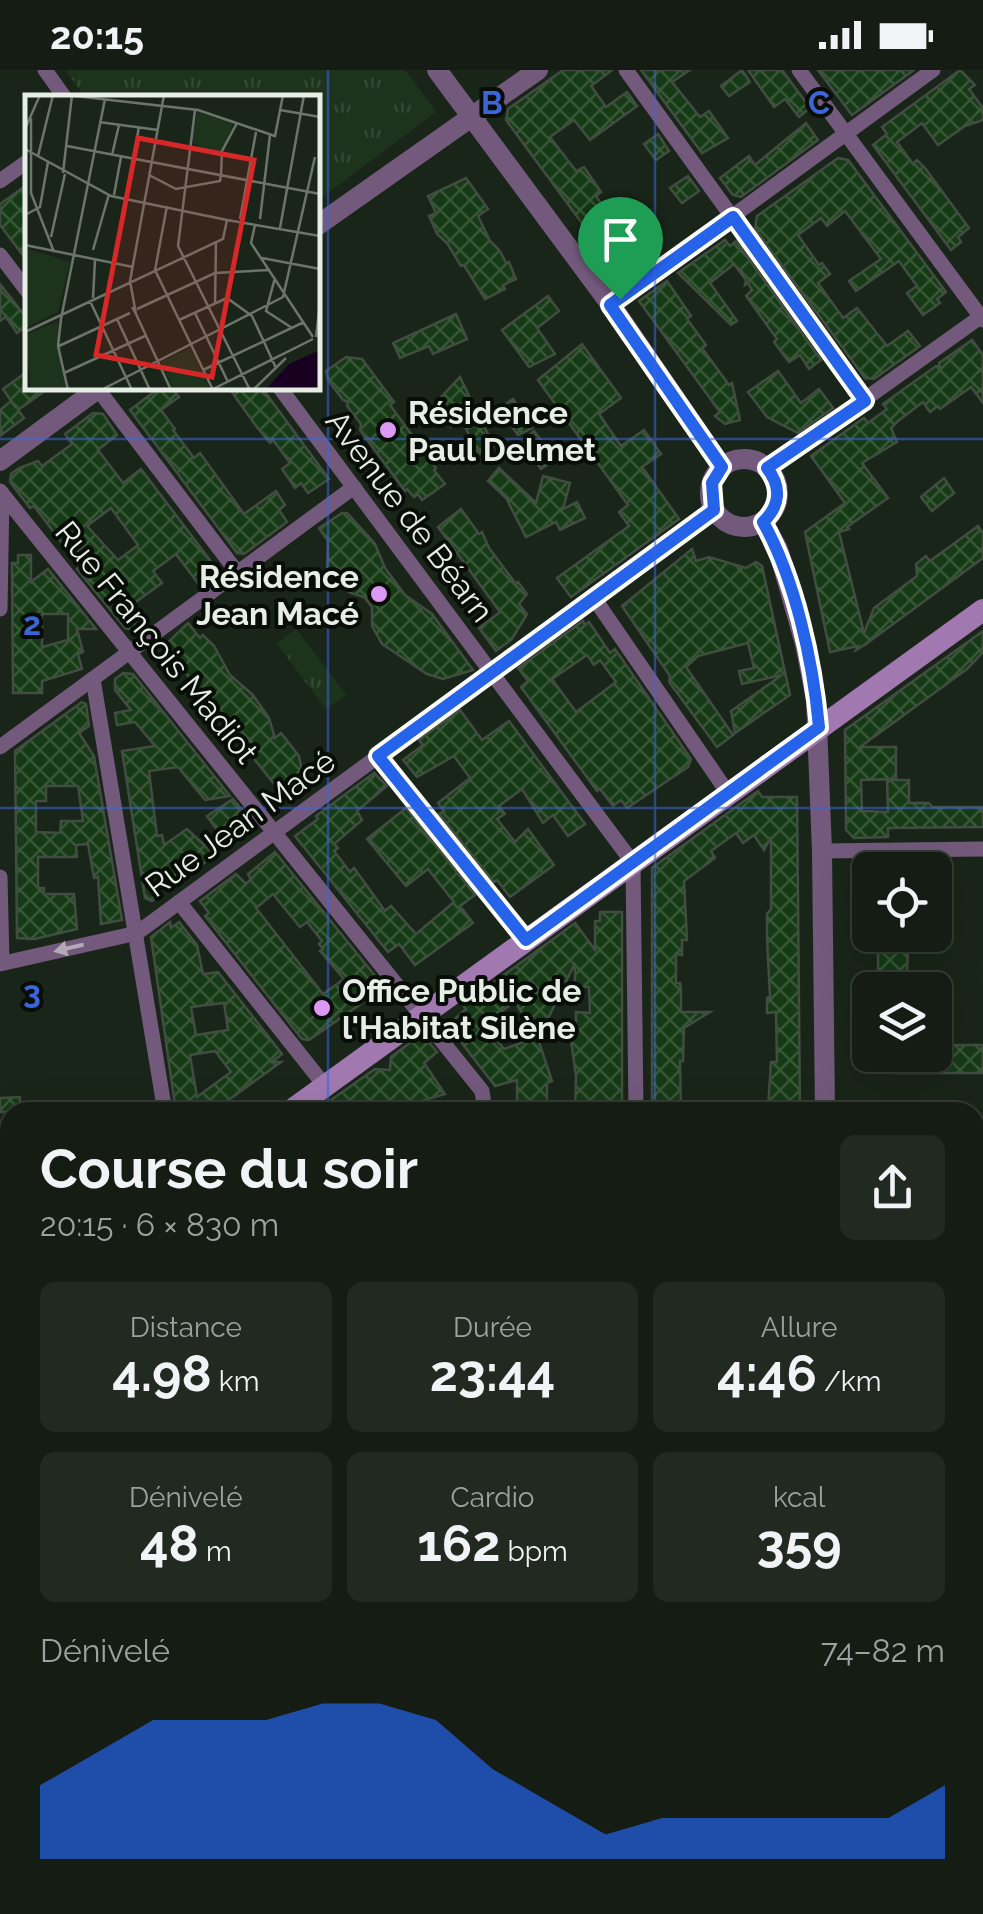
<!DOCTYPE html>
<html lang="fr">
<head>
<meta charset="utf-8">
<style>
  body { margin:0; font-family:Raleway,sans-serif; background:#212921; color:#f1f3f6; height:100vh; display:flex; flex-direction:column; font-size:38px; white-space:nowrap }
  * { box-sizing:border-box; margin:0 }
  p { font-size:32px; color:#9da1a0 }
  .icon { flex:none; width:55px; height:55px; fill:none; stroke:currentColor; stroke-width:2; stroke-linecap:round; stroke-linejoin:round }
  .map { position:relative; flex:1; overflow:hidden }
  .sheet { position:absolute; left:0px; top:1032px; width:985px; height:812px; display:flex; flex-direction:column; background:#141c13; border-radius:30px 30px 0 0; box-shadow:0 10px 40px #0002,0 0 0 2px #333a33 }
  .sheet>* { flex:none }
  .fabs { position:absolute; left:852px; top:782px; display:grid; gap:20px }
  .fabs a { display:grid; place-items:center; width:100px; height:100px; border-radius:15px; background:#141c13; box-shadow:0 10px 40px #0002,0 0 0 2px #333a33; font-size:50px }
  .pin { position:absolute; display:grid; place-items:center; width:85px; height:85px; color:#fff; margin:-102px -42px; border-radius:50% 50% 50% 0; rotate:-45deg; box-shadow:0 0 10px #0007 }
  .pin .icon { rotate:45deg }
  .round { display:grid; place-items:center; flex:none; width:105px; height:105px; border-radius:15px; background:#212921 }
  .headline { display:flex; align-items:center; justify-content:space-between; height:170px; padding:0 40px }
  h1 { font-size:55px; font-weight:700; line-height:75px }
  .figures { display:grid; grid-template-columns:repeat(3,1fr); gap:15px; height:170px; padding:10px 40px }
  .figures div { display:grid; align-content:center; border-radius:15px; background:#212921; text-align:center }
  .figures b { font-size:50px; font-weight:700 }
  .figures small { font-size:28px; font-weight:400 }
  .figures p { font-size:28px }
  .chart { height:280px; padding:20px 40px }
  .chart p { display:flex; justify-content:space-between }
  .chart svg { width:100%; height:180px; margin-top:10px; fill:#2563eb; opacity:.7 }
  .status { display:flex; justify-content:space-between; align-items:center; height:70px; padding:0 50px; background:#141c13; direction:ltr }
  .status svg { height:28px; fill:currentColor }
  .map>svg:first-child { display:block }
  .cemetery { fill:url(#cemetery-stones) }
  .park { fill:url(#park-tufts) }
  .water { fill:#180021 }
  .building { fill:url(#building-cross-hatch); stroke:#414d40; stroke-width:2.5; fill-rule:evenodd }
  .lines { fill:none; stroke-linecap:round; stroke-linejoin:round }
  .minor { stroke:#735a7c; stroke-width:15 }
  .tertiary { stroke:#735a7c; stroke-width:20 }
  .secondary { stroke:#a179b0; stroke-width:22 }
  .oneway { fill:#b2abb6 }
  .route-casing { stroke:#fff; stroke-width:20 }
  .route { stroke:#2563eb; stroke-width:12 }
  .grid { fill:none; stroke:#3b66da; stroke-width:2.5; stroke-opacity:0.55 }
  .poi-dot { fill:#dc99f4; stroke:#080d08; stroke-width:4 }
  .labels { text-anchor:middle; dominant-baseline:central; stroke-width:8; stroke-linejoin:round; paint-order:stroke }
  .poi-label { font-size:32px; font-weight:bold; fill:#e6eee5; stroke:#080d08; text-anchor:start }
  .street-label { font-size:32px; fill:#e6eee5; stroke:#080d08 }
  .inset-road { fill:none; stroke:#6c756b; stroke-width:2.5 }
  .view { fill:#d62828; fill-opacity:0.15; stroke:#d62828; stroke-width:5 }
  .inset-edge { fill:none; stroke:#e6eee5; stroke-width:5 }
  .grid-label { font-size:32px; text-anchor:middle; font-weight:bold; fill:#3b66da; stroke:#080d08; stroke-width:8; stroke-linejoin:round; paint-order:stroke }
</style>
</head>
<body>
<div class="status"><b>20:15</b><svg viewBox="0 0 49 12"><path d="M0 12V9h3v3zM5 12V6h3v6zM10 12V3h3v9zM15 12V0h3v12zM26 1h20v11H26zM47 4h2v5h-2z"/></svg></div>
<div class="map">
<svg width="983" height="1844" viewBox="0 0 983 1844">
  <defs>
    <pattern id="cemetery-stones" width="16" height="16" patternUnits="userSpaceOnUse" patternTransform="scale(2.5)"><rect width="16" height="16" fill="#1d331c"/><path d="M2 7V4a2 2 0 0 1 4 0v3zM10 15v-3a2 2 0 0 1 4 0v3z" fill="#334732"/></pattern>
    <pattern id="park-tufts" width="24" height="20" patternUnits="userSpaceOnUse" patternTransform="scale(2.5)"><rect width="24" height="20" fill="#1d331c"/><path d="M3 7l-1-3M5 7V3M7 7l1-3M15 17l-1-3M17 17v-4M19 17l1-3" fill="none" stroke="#334732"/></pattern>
    <pattern id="building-cross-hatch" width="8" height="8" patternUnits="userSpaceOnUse" patternTransform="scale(2.5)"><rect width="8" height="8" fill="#163a15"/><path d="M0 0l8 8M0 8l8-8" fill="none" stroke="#385737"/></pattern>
  </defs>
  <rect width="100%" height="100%" fill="#1a2519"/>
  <polygon class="cemetery" points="279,1835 381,1835 422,1844 280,1844"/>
  <g class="park">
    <polygon points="65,0 405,0 436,42 318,130 318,28 85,27"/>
    <polygon points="296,559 346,625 326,639 277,574"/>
    <rect x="0" y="1129" width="10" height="159"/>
  </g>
  <rect class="water" x="0" y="1154" width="10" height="97"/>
  <g class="building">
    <polygon points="563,0 612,0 591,16 606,37 627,22 637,36 590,70 574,50 550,67 576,101 584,97 601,122 596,126 644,197 627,209 623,209 506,50 508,39"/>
    <polygon points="641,0 690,0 672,12 700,47 709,41 728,68 702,83"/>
    <polygon points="742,0 750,12 729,26 721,16"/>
    <polygon points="748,0 782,0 810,38 799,47 785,29 774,37"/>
    <polygon points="818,0 914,0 852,45"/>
    <polygon points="960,0 975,15 969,19 983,38 983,50 965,56 938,75 922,53 897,72 913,94 917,90 925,98 969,158 958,167 961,172 951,180 873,75 887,64 882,57"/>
    <polygon points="806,53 818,70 741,127 733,125 720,108 749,86 755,95"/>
    <polygon points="658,64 669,81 656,90 644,74"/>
    <polygon points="838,88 848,90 946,222 937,229 940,233 923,245 907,223 917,216 899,191 856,221 849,211 881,189 845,141 827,156 821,148 798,165 819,195 822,193 830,204 818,213 843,248 857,238 887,276 908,261 920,276 874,309 865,308 755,159 757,146"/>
    <polygon points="688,106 699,121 682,133 670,118"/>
    <polygon points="466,108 488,139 478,146 490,171 500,181 506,193 509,192 516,209 503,215 505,219 485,229 464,195 461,196 447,173 437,164 429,146 436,143 428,126"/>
    <polygon points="28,114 28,192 0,155 0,134"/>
    <polygon points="725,170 730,176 736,171 821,290 809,299 800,285 789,292 774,272 777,269 746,226 752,220 748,213 745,215 746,210 734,194 710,213 737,251 731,255 678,203"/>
    <polygon points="667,211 691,246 687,249 706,275 702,278 729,315 732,313 740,350 725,354 715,346 720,342 639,231"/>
    <polygon points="0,214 28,250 28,255 17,263 6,247 0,251"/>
    <polygon points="548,226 559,241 537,258 555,284 529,297 502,260"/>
    <polygon points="456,244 467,269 433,284 429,276 400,288 393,273"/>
    <polygon points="972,270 983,285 983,333 971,317 940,339 938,336 930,342 923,332 898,351 891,358 897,372 862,393 888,428 847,457 849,459 839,462 864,563 874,538 917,506 916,494 926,486 930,491 978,456 983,463 983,488 866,574 856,580 858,576 830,582 805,462 845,433 811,386 864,348 868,353 887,339 883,334 936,296 940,297 939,293"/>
    <polygon points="582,274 621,328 599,344 621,376 644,360 661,384 642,397 679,449 571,527 557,508 629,456 619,442 628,435 538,310"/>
    <polygon points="346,287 362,289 394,332 390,335 436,398 434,400 445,414 422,430 418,424 414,427 407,419 405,421 360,360 361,354 347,336 348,332 343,330 328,310 326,301"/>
    <polygon points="28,301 28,318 49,318 18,340 24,348 0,366 0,340 11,331 16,338 3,319"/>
    <polygon points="778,301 801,333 819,319 833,338 798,363 767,347 748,322"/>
    <polygon points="460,307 470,328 455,337 463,344 451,357 431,338"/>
    <polygon points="159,318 172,318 179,327 161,340 175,359 173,360 194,388 200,383 244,444 276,421 285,435 279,440 287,452 244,484 237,483 130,340"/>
    <polygon points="229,318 262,318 329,409 308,423 301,413 295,418 282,399 290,393 273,370 270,373 256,356"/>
    <polygon points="513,329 532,358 518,365 499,339"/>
    <path d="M93 343 103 344 117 365 98 380 123 413 141 399 216 498 215 505 200 516 176 484 153 501 162 513 133 534 148 554 138 562 125 558 77 499 80 497 34 436 30 438 10 412 11 404 19 398 38 391 42 396 72 374 65 364ZM111 438 138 475 118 490 87 456Z"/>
    <polygon points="482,352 494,376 479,384 466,359"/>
    <polygon points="534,361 555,389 541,399 523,372"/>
    <polygon points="499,398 536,433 543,406 570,413 563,439 577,432 585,448 560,460 556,452 526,467 506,428 488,411"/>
    <polygon points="944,408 954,423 932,441 921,427"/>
    <polygon points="461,439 479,464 482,462 489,478 516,514 518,512 527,524 519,534 527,544 512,569 496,581 479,558 500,542 438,457"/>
    <polygon points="342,443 347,443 375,474 385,498 405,525 432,544 473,600 443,609 427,604 382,574 372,556 372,537 364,527 351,523 338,515 327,498 328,471 319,458"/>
    <polygon points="692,479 696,491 709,487 746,498 756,492 762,496 790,625 735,663 731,641 782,605 742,614 739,601 754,598 748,573 698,586 686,597 733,665 717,677 669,612 670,606 622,536"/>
    <path d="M18 485H31V512L48 499 96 559H77L83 582 78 584 82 599 42 611V623H13L12 493H18ZM42 544H68V570L42 577Z"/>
    <path d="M583 551 585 555 589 552 610 583 615 579 691 689 688 697 627 738 621 730 613 736 600 719 597 721 521 617 528 611 518 598ZM587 585 594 595 600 590 616 612 576 642 552 609Z"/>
    <polygon points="188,553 200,568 203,565 214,576 230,605 253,625 269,648 275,668 281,663 299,686 303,707 290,734 174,588 176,586 166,574"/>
    <polygon points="983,561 983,582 967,599 860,677 896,677 896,709 861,710 862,741 888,742 887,710 909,710 909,733 929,733 932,737 983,737 983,757 888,758 888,767 854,768 846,760 845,660"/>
    <polygon points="123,603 133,604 230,726 205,730 178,697 149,701 157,766 162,765 164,775 187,759 215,785 178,812 166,797 149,810 160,825 152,831 145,828 122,681 155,676 135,652 117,655 115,643 131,640 115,620 115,609"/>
    <path d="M82 632 86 634 89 656 79 663 94 686 122 850 101 854 98 807 94 808 88 774 76 775 77 787H38V818H44V824H74L77 859 35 869 17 868 15 681ZM46 716H78L83 751H61L60 763 36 762V731H46Z"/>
    <polygon points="460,640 482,670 509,651 585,754 568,766 553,745 543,753 522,719 499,736 505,744 497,749 515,772 528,759 554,795 510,827 497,810 494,812 439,744 444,741 438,733 470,708 454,686 417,707 403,690 423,675 419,670"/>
    <polygon points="374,703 387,716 357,741 362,750 334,774 338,778 334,781 350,802 354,798 385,841 391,836 416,864 454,832 428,799 406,816 367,769 406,738 475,825 460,836 473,853 415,895 399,874 388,882 295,766 318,749 316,746"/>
    <polygon points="758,721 762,727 797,727 800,1042 777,1042 777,1038 768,1038 771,992 777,992 776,942 767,943 767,928 770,927 767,869 767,844 771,839 771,767 764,780 754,765 743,773 736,763 711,781 715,788 684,811 687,870 682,870 682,885 676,884 676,913 680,913 681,919 681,942 710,942 684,958 683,991 680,991 681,1040 652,1042 652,798"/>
    <polygon points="233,729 246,745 229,757 227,774 207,746"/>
    <path d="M275 782 380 912 374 917 378 922 309 970 302 969 275 935 205 846 209 843 200 831 236 804 246 814 251 809 248 804ZM273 824 300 857 307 852 322 871 319 874 323 879 320 881 344 909 323 924 256 838Z"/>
    <path d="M600 842H622V1042H575L576 1006 570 963H576V942L590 943 589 917H575V893L538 969 552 1011 547 1013V1038H517V1010L495 1016 448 955 466 939 463 935 575 853 595 880V851H600ZM515 931 535 968 504 979 485 955Z"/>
    <path d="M170 852 171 858 179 852 197 875 203 904 218 902 282 984 272 992H281L212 1042H176L151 867ZM224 933 228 960 196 965 191 937ZM215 981 231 1002 197 1027 190 985Z"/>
    <polygon points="878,865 909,865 906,920 878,920"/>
    <polygon points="422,964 437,982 424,993 445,1024 418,1032 421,1042 314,1042 375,999 390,1000 391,987"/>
    <polygon points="935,975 983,975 983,1003 895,1003 900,997 888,985 935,985"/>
    <polygon points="20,1027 19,1042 0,1042 0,1028"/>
  </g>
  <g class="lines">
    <g class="minor">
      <polyline points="45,0 65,28"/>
      <polyline points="626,0 865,331"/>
      <polyline points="799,0 983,250"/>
      <polyline points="0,111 28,91"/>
      <polyline points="0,185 28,222"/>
      <polyline points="611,235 933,0"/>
      <polyline points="97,318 237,502"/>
      <polyline points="280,318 633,793 636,1042"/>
      <polyline points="767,399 983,245"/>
      <polyline points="0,421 482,1021 485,1042"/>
      <polyline points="594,528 728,723"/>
      <polyline points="0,539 2,423"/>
      <polyline points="93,609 165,1042"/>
      <polyline points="0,677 354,417"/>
      <polyline points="378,686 526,870"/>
      <polyline points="822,781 983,779"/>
      <polyline points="0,807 2,893"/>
      <polyline points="179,832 325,1016"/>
      <polyline points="0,894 137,863 714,440"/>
      <polyline points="975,1664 983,1664"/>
      <polyline points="0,1670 10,1670"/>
      <polyline points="975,1749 983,1749"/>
      <polyline points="23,1835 23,1844"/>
      <polyline points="266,1835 267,1844"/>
      <polyline points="543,1835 544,1844"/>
    </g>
    <g class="tertiary">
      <polyline points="437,0 611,235 722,397"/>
      <polyline points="318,155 538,0"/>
      <circle cx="744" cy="423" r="34"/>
      <polyline points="0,391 99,318"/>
      <polyline points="763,452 778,479 805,574 816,630 822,781 825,1042"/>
      <polyline points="975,1306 983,1306"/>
      <polyline points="975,1322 983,1322"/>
      <polyline points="832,1835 832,1844"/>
    </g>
    <g class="secondary">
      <polyline points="289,1042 983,540"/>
      <polyline points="0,1341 10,1341"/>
    </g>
  </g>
  <defs><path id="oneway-solid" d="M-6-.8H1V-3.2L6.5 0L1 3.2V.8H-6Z" transform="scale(2.5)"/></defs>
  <use class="oneway" href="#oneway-solid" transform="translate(69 878) rotate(167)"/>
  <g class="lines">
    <defs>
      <path id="route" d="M733 147 865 331 767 398C782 417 780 436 763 452 795 509 813 591 819 657L526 870 378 686 714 440 712 413 722 397 610 235Z"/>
    </defs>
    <use href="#route" class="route-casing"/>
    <use href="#route" class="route"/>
  </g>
  <path class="grid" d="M328 0V1042M655 0V1042M0 369H983M0 738H983M0 1106H10M975 1106H983M0 1475H10M975 1475H983M328 1835V1844M655 1835V1844"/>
  <g class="poi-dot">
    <circle cx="388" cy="360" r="10"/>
    <circle cx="379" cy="524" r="10"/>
    <circle cx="322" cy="938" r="10"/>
  </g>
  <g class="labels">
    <g class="poi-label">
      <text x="408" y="342">Résidence<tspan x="408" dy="37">Paul Delmet</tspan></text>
      <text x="359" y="506" text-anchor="end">Résidence<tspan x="359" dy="37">Jean Macé</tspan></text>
      <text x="342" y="920">Office Public de<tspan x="342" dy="37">l'Habitat Silène</tspan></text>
    </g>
    <g class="street-label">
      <text transform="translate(410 446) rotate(53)">Avenue de Béarn</text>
      <text transform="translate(157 572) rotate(51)">Rue François Madiot</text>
      <text transform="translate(240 753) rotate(-36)">Rue Jean Macé</text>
    </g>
  </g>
  <g transform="translate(25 25)">
    <rect width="295" height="295" fill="#1a2519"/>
    <path d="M172 17 209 28 195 62 167 47Z" fill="#1d331c"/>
    <path d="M0 153 45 167 33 217 0 233ZM33 226 41 295H6L0 240ZM166 253 185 295H149L136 267Z" fill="#1d331c"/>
    <path d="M295 255V295H240L264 269Z" fill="#180021"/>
    <path class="inset-road" d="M41 0 173 15 250 41 258 0M170 15 153 151 225 295M255 15 295 22M6 23V98L29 157M74 27 133 35M0 34 15 0M42 51 295 99M0 54 86 101 202 125M87 60 94 30M13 61 28 0M108 64 114 32M38 78 47 0M124 80 151 94 195 86 196 80M196 80 197 56 212 28M89 100 96 62M142 111 130 175 188 295M0 120 15 112 23 67M215 124 231 37M235 124 245 40M202 125 295 141M230 130 226 148 288 242M255 133 279 0M26 142 40 79M0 150 108 172M68 155 84 99M237 163 295 174M250 183 241 216 267 233M68 203 70 165M65 206 107 295M190 209 191 146M107 212 111 219 105 186 139 0M112 214 190 178 245 175M170 218 203 287M111 219 146 295M92 224 125 295M154 225 202 203 227 221 251 273M197 230 207 177M0 237 198 144 202 125M291 242 295 208M34 251 105 218M178 275 279 227M39 278 120 241M188 294 288 244M43 295 33 251 36 224 80 4M76 295 258 202 290 62M228 295 261 263"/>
    <path class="view" d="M113 43 229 65 187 282 71 260Z"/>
    <rect width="295" height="295" class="inset-edge"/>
  </g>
  <g class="grid-label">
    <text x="492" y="44">B</text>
    <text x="819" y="44">C</text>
    <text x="32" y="565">2</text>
    <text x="32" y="933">3</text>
  </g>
</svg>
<div class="fabs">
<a><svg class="icon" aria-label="locate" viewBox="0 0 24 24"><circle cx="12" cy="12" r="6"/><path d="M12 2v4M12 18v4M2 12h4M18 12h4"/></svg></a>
<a><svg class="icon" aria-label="layers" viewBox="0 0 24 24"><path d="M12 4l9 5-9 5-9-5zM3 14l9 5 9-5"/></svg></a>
</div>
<div class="pin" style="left:620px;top:229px;background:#1e9e55"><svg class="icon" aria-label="arrive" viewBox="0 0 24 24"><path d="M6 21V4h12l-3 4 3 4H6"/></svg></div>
<section class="sheet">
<div class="headline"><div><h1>Course du soir</h1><p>20:15 · 6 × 830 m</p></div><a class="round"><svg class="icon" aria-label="share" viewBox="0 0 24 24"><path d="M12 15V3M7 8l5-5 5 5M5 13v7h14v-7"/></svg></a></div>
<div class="figures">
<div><p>Distance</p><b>4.98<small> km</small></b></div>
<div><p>Durée</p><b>23:44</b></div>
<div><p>Allure</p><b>4:46<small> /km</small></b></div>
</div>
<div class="figures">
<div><p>Dénivelé</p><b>48<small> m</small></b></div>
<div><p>Cardio</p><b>162<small> bpm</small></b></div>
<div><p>kcal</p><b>359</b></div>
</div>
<div class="chart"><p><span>Dénivelé</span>74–82 m</p>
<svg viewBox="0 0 160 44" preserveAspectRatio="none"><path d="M0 44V26L10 18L20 10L30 10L40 10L50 6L60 6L70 10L80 22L90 30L100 38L110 34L120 34L130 34L140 34L150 34L160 26V44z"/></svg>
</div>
</section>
</div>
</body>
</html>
